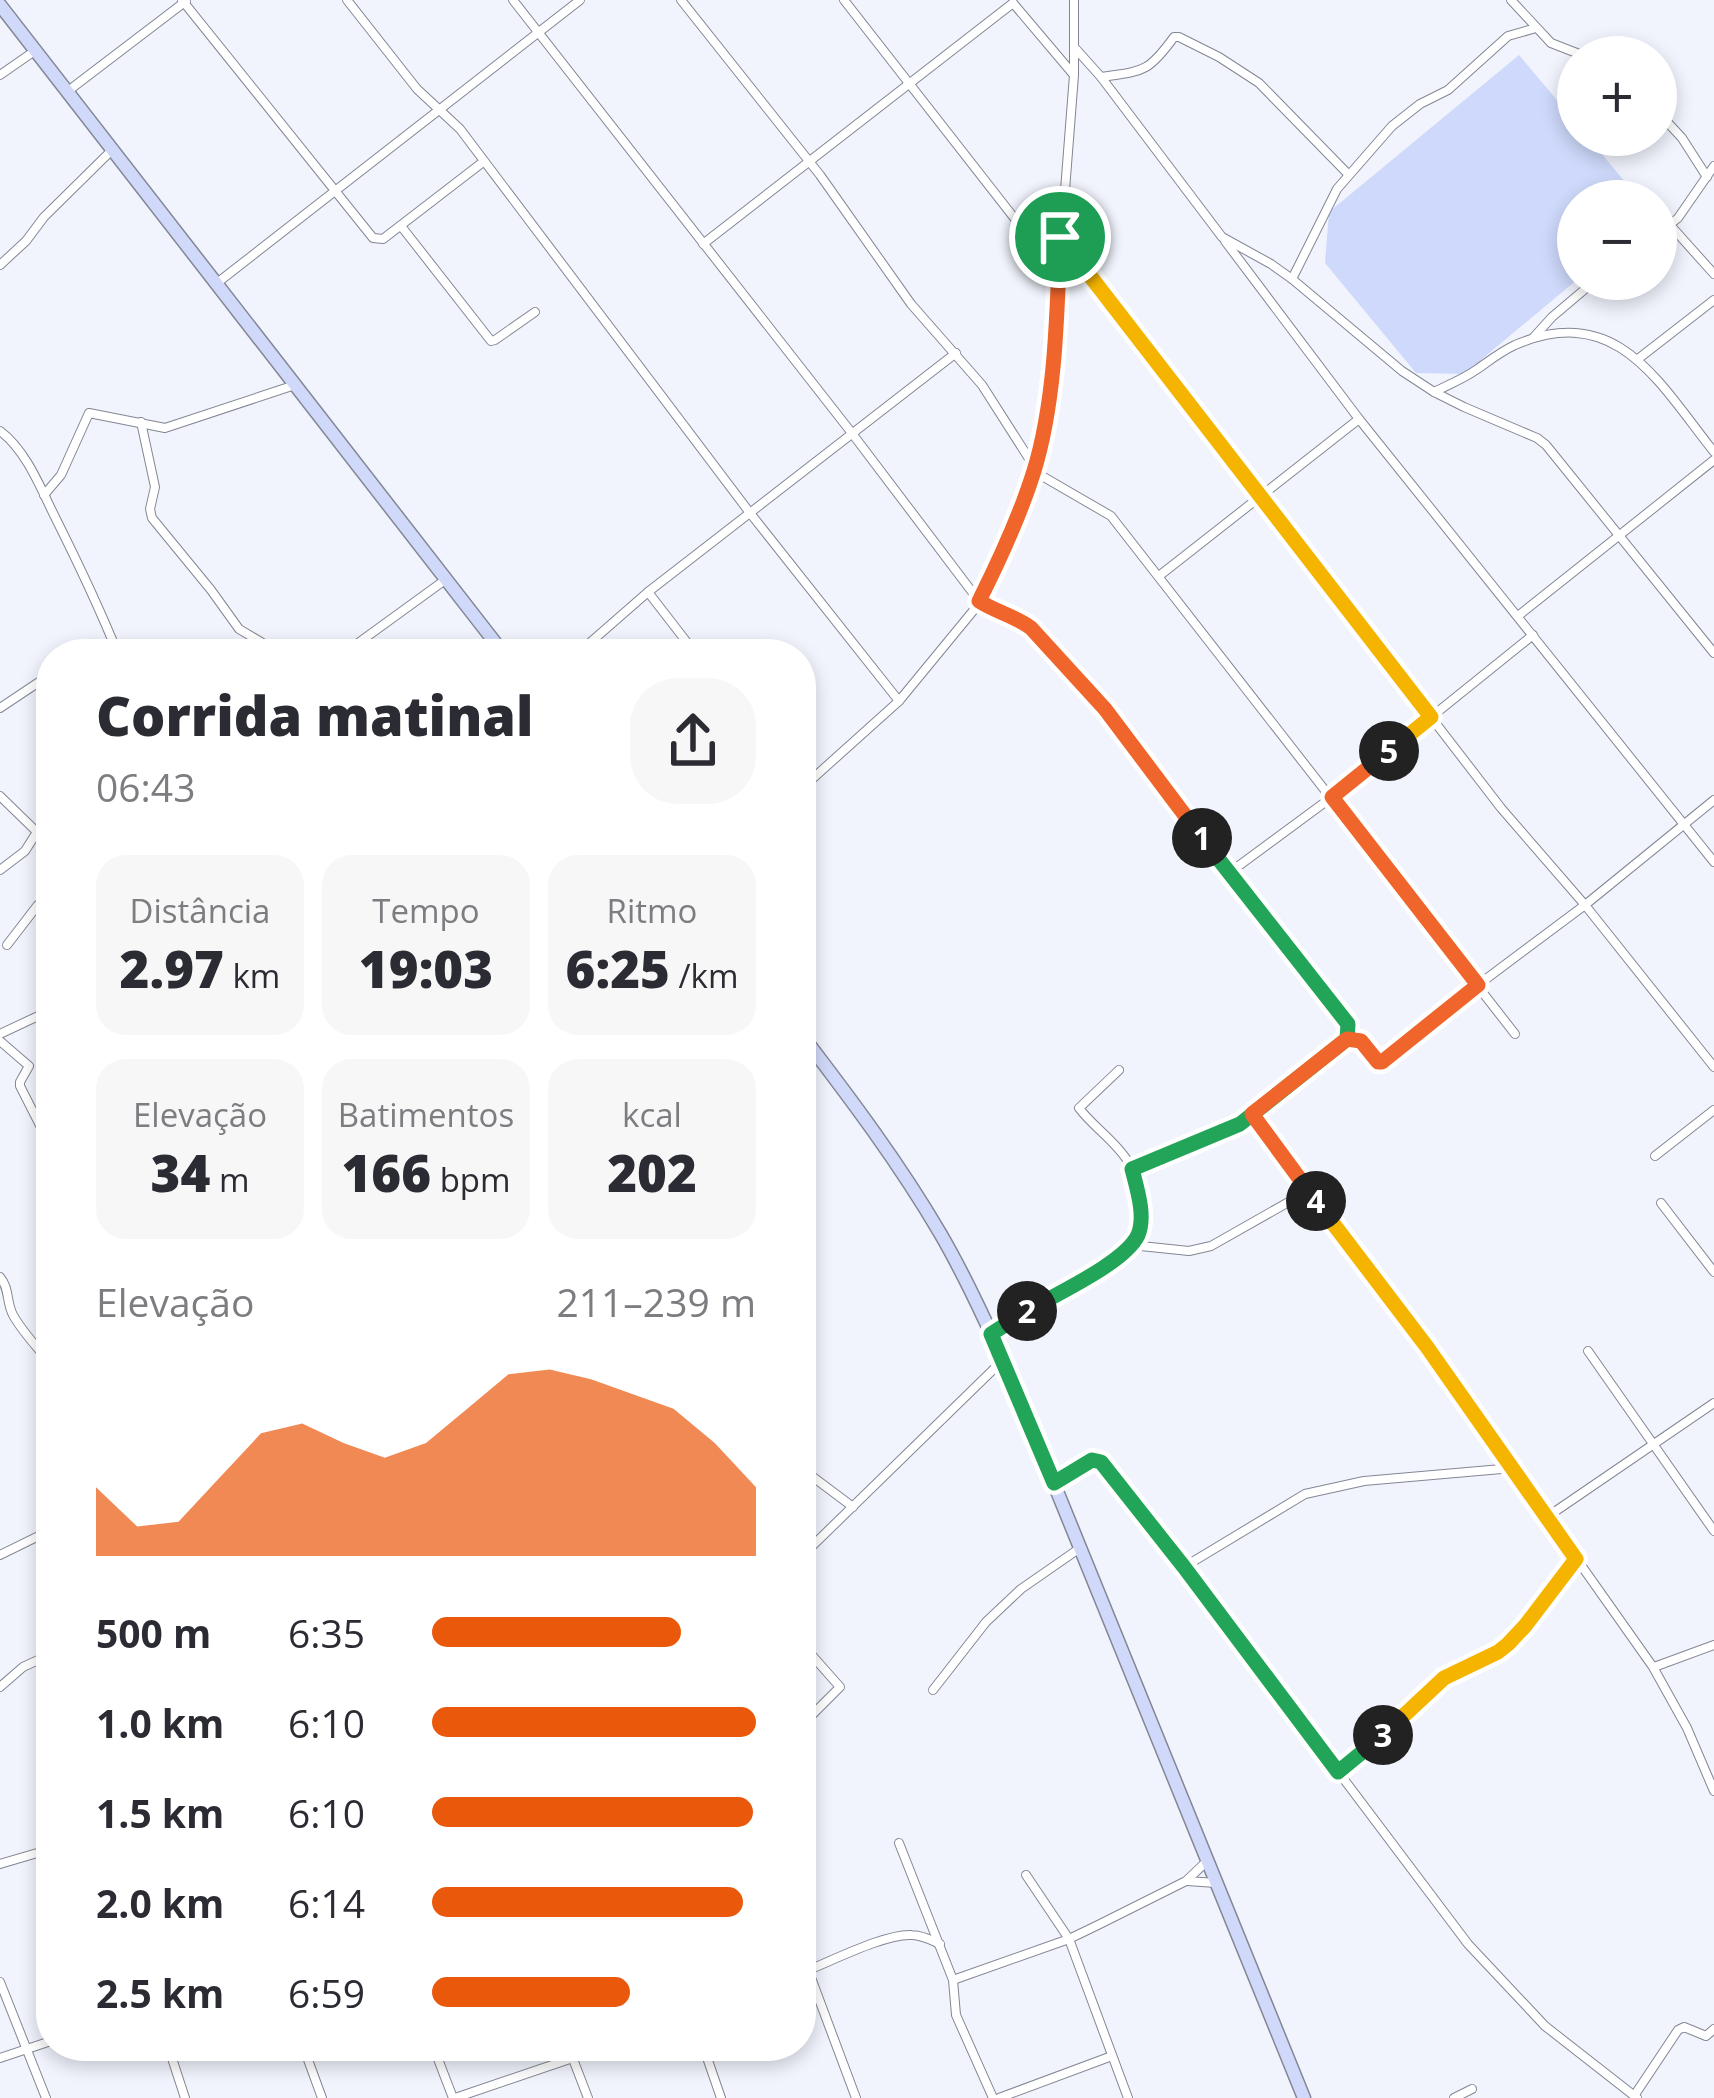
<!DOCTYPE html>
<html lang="pt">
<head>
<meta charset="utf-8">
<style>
  body { margin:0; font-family:"Open Sans",sans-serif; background:#f7f7f7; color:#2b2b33; height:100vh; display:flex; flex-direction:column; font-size:45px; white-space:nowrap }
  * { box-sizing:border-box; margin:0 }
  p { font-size:39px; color:#7c7c81 }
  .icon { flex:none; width:66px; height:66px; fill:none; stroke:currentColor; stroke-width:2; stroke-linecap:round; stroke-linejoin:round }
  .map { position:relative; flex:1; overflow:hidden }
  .side { position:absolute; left:36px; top:639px; width:780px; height:1422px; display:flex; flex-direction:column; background:#fff; border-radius:48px; box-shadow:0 6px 18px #0003 }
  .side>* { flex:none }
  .buttons { position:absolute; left:1557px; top:36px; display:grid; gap:24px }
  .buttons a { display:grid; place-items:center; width:120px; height:120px; border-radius:50%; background:#fff; box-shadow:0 6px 18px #0003; font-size:60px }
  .pin { position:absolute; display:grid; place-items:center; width:102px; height:102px; color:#fff; margin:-51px; border:6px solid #fff; border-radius:50%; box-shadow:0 3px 12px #0007 }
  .km { position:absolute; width:60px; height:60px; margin:-30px; border-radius:50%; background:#222; color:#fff; font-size:33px; line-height:60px; text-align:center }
  .round { display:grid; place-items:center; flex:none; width:126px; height:126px; border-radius:48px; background:#f7f7f7 }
  .head { display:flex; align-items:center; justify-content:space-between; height:204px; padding:0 60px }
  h1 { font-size:54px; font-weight:800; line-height:90px }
  .metrics { display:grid; grid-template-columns:repeat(3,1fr); gap:18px; height:204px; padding:12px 60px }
  .metrics div { display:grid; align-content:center; border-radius:30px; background:#f7f7f7; text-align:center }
  .metrics b { font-size:51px; font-weight:800 }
  .metrics small { font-size:33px; font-weight:400 }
  .metrics p { font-size:33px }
  .chart { height:336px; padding:24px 60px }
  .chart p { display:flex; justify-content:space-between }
  .chart svg { width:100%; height:216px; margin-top:12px; fill:#ea580c; opacity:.7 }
  ul { padding:0 60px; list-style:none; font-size:39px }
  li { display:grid; grid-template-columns:192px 144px 1fr; align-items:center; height:90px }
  li i { height:30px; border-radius:15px; background:#ea580c }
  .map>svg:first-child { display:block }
  .garden { fill:#ced9fb }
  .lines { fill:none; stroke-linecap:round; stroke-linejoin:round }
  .minor-casing { stroke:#838794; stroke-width:10 }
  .secondary-casing { stroke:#838794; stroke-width:15 }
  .minor { stroke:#fff; stroke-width:8 }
  .secondary { stroke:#d1d9fa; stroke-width:12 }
  .split-1-casing { stroke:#fff; stroke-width:24 }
  .split-2-casing { stroke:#fff; stroke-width:24 }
  .split-3-casing { stroke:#fff; stroke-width:24 }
  .split-4-casing { stroke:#fff; stroke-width:24 }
  .split-5-casing { stroke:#fff; stroke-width:24 }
  .split-6-casing { stroke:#fff; stroke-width:24 }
  .split-1 { stroke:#f0652b; stroke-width:15 }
  .split-2 { stroke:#22a559; stroke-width:15 }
  .split-3 { stroke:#22a559; stroke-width:15 }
  .split-4 { stroke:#f5b400; stroke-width:15 }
  .split-5 { stroke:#f0652b; stroke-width:15 }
  .split-6 { stroke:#f5b400; stroke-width:15 }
</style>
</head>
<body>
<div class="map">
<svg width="1714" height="2098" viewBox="0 0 1714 2098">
  <rect width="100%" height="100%" fill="#f1f4fd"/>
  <polygon class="garden" points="1519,55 1578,125 1578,135 1586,135 1641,201 1578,201 1578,279 1464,374 1416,373 1325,263 1329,212"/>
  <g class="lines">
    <defs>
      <g id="minor">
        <polyline points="182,0 373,238 383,239 483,162"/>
        <polyline points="347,0 417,89 460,129 750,513 899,701"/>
        <path d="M513 0 851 432 979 601C996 612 1015 616 1031 628L1104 709 1281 941 1361 1041"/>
        <polyline points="681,0 820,175 911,304 982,385 1035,468 1042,476 1111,516 1515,1034"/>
        <polyline points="844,0 1058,274"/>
        <polyline points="1511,0 1551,43 1587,57"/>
        <polyline points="1013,3 1073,74"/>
        <polyline points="1075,48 1101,77 1222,237 1271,264 1292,279 1402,371 1434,392 1464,407 1537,438 1546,445 1714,653"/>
        <polyline points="0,75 36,50"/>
        <path d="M1101 77C1143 71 1148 73 1174 37H1179L1219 57 1259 83 1348 174"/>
        <polyline points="68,91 186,1"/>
        <polyline points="1656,110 1682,138 1707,177"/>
        <polyline points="401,226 491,341 495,340 535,312"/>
        <polyline points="1671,226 1714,274"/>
        <polyline points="1656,236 1678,218 1714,166"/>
        <polyline points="1061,237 1501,808 1585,905 1714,1067"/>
        <polyline points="1225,241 1359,419 1714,862"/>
        <polyline points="703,244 1013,3"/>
        <polyline points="0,265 26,241 44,217 112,150"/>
        <polyline points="1292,279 1337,189 1392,126 1420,104 1448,90 1508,36 1536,28"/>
        <polyline points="217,283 580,0"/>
        <polyline points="1533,338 1552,317 1597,279"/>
        <polyline points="1638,359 1714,300"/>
        <path d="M1434 392C1448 385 1463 379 1476 370 1489 361 1500 352 1515 345 1617 301 1659 383 1714 452"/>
        <polyline points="141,422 155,487 150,509 152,518 211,590 239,629 281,654"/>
        <path d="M0 431C26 450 41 489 55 517 78 563 99 607 118 654"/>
        <polyline points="44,495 61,475 89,413 165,428 295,385"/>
        <polyline points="1159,576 1359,419"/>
        <polyline points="1518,616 1714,460"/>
        <polyline points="343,654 445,580"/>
        <polyline points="577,654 648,592"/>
        <polyline points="696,654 648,592 956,353"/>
        <polyline points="0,708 51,674"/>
        <polyline points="801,789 899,701 973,611 999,561 1035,468 1048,408 1074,75 1074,0"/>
        <polyline points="0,796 37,832 51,838"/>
        <polyline points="0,870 25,851 37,832"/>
        <polyline points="1229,873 1332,797 1533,635"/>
        <polyline points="7,945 37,906 51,893"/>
        <polyline points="0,1034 51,1010"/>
        <polyline points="0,1041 29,1066 20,1082 20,1086 51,1147"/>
        <polyline points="1251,1114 1427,1347 1653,1667 1687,1728 1714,1791"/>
        <polyline points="1655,1156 1714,1110"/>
        <polyline points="1132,1169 1240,1124 1347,1039 1361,1041 1378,1062 1382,1062 1478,985 1585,905 1714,800"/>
        <polyline points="1661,1203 1714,1272"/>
        <polyline points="1131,1245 1189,1251 1211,1246 1308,1191"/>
        <path d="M0 1277C10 1289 6 1302 13 1315 23 1333 39 1349 51 1364"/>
        <path d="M991 1333C1021 1315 1126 1262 1137 1236 1146 1217 1139 1180 1129 1163 1116 1141 1093 1127 1079 1108L1119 1070"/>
        <polyline points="1588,1351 1714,1531"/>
        <polyline points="801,1468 853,1507"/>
        <polyline points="1054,1483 1092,1460 1101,1462 1184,1567 1468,1944 1545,2026 1637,2098"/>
        <polyline points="1547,1517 1714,1403"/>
        <polyline points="0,1555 51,1530"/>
        <polyline points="801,1557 1002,1361"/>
        <polyline points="1184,1567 1305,1494 1364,1481 1513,1468"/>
        <polyline points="801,1643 840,1687 801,1726"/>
        <polyline points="1654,1667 1714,1645"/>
        <polyline points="0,1687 23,1667 51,1654"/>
        <polyline points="933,1690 986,1622 1021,1589 1080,1548"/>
        <polyline points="1338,1772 1445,1678 1498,1652 1508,1644 1525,1626 1576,1559"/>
        <polyline points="899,1843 953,1980 956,2015 993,2098"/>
        <polyline points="0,1864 51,1849"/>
        <polyline points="1026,1875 1069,1939 1128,2098"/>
        <polyline points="1187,1881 1216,1883"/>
        <polyline points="801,1951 856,2098"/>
        <path d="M801 1973C828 1963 885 1933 912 1935 922 1935 931 1940 940 1944"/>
        <polyline points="953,1980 1069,1939 1098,1925 1186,1881 1206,1862"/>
        <polyline points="0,1982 46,2098"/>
        <polyline points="168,2046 185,2098"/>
        <polyline points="303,2046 322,2098"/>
        <polyline points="433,2046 453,2098"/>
        <polyline points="568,2046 588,2098"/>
        <polyline points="703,2046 721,2098"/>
        <polyline points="0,2058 51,2041"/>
        <polyline points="1634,2096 1678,2030 1684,2027 1706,2036 1714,2029"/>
        <polyline points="455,2098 608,2046"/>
        <polyline points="999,2098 1112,2056"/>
        <polyline points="1454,2098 1472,2089"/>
      </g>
      <g id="secondary">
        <polyline points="0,5 504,654"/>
        <path d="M801 1034C850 1098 899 1163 940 1233 968 1281 991 1332 1013 1383L1304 2098"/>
      </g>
    </defs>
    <use href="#minor" class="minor-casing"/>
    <use href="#secondary" class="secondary-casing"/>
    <use href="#minor" class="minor"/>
    <use href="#secondary" class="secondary"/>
  </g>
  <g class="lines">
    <defs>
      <path id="split-1" d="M1060 237C1057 312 1056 399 1034 471 1020 516 1000 559 979 601 996 612 1015 616 1031 628L1105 709 1202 838"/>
      <path id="split-2" d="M1027 1311C1054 1295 1125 1263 1138 1235 1146 1216 1137 1189 1132 1169L1240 1124 1347 1039 1348 1024 1202 838"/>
      <polyline id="split-3" points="1027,1311 991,1334 1054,1483 1092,1460 1101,1462 1184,1567 1338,1772 1383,1735"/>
      <polyline id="split-4" points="1316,1201 1427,1347 1576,1559 1525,1626 1508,1644 1498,1652 1444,1678 1383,1735"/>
      <polyline id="split-5" points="1316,1201 1252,1114 1347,1039 1361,1041 1378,1062 1382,1062 1478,985 1332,797 1389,751"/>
      <polyline id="split-6" points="1060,237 1431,717 1389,751"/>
    </defs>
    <use href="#split-1" class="split-1-casing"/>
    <use href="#split-2" class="split-2-casing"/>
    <use href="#split-3" class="split-3-casing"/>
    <use href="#split-4" class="split-4-casing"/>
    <use href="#split-5" class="split-5-casing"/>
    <use href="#split-6" class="split-6-casing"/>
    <use href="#split-1" class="split-1"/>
    <use href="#split-2" class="split-2"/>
    <use href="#split-3" class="split-3"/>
    <use href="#split-4" class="split-4"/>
    <use href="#split-5" class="split-5"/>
    <use href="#split-6" class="split-6"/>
  </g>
</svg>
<div class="buttons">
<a>+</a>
<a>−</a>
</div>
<div class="pin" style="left:1060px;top:237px;background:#1e9e55"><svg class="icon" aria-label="arrive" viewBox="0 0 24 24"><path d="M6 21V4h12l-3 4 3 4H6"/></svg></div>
<b class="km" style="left:1202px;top:838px">1</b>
<b class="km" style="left:1027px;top:1311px">2</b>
<b class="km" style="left:1383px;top:1735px">3</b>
<b class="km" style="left:1316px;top:1201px">4</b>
<b class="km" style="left:1389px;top:751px">5</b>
<section class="side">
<div class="head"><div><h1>Corrida matinal</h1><p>06:43</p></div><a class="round"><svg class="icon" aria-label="share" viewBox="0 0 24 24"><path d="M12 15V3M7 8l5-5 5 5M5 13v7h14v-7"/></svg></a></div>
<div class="metrics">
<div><p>Distância</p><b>2.97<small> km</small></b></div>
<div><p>Tempo</p><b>19:03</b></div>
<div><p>Ritmo</p><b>6:25<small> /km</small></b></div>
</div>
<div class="metrics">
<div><p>Elevação</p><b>34<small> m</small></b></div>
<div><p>Batimentos</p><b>166<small> bpm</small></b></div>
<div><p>kcal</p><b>202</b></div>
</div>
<div class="chart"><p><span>Elevação</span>211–239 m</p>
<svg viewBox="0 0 160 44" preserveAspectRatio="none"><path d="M0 44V30L10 38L20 37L30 28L40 19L50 17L60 21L70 24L80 21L90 14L100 7L110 6L120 8L130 11L140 14L150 21L160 30V44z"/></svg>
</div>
<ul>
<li><b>500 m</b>6:35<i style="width:77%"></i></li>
<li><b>1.0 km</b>6:10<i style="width:100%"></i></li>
<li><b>1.5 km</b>6:10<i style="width:99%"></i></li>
<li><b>2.0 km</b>6:14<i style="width:96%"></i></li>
<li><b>2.5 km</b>6:59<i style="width:61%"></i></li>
</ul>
</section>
</div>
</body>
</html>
